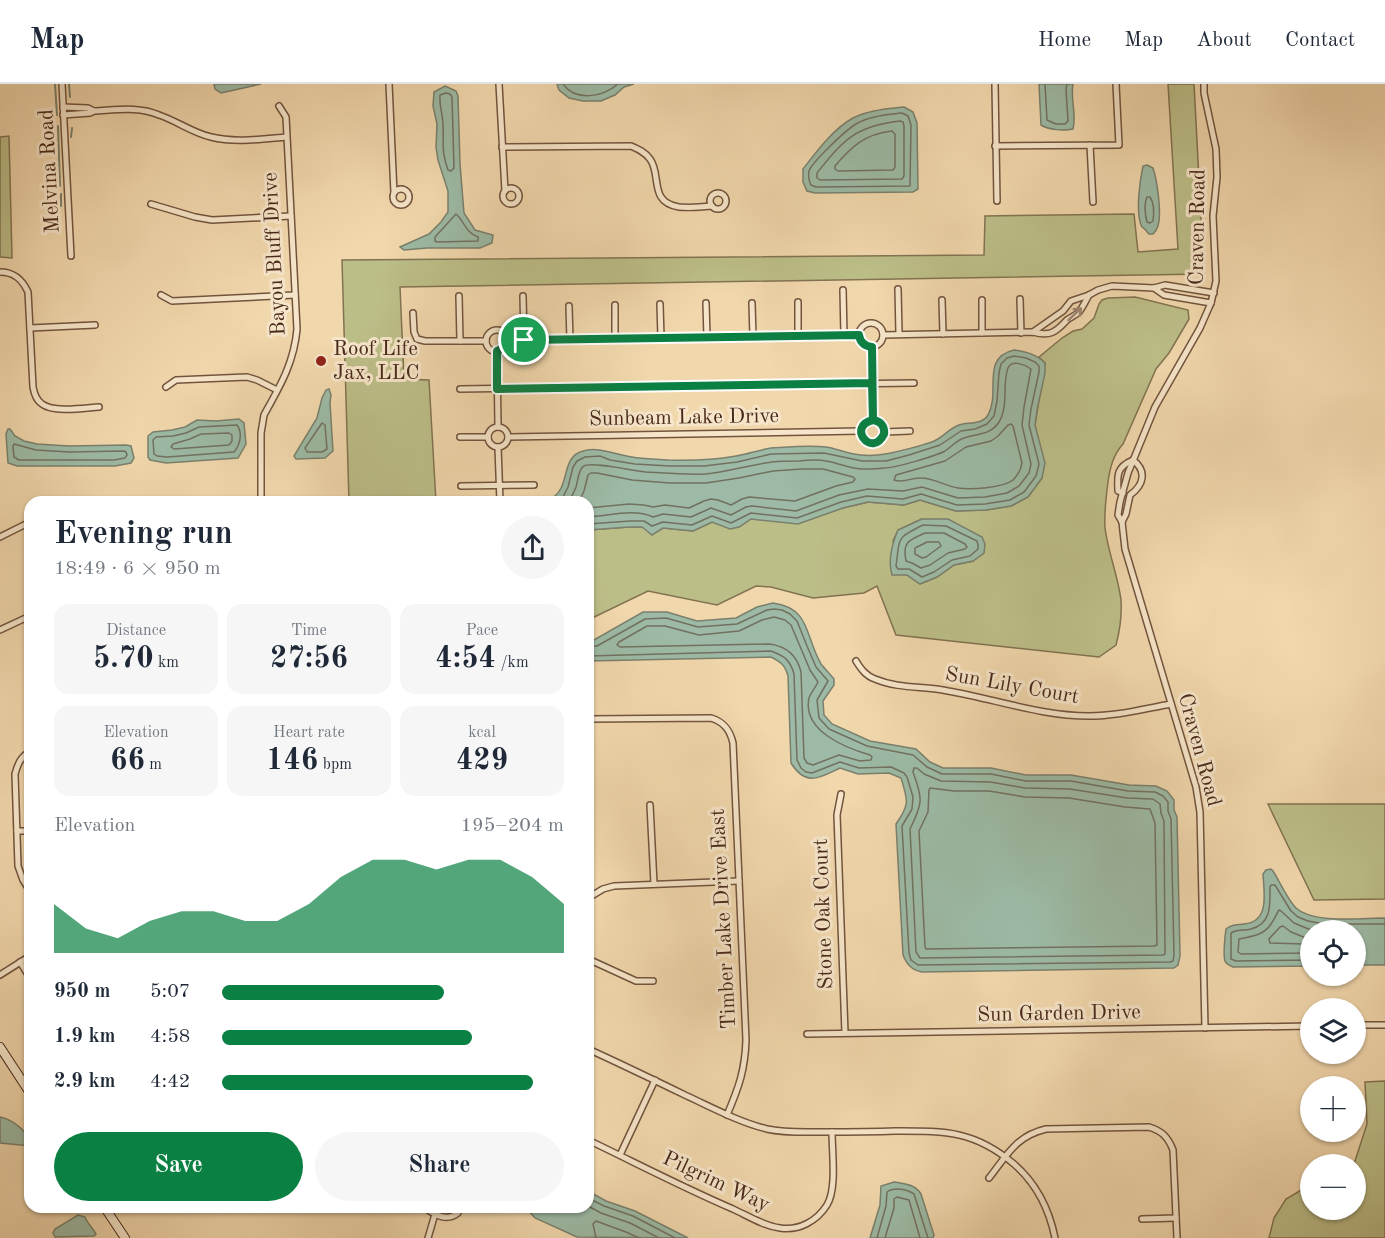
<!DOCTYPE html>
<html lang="en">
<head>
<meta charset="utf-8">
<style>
  body { margin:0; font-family:"Old Standard TT",serif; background:#f6f6f7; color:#1f2937; height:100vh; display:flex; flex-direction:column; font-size:22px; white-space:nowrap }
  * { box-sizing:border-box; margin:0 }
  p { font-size:20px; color:#747a83 }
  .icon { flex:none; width:33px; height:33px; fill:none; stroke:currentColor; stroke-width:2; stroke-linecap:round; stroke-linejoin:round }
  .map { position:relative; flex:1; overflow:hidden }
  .details { position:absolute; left:24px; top:412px; width:570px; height:717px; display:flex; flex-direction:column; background:#fff; border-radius:18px; box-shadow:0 2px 4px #0004 }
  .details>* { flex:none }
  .buttons { position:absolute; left:1300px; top:836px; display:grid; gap:12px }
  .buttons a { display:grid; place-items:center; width:66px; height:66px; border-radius:50%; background:#fff; box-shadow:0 2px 4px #0004; font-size:30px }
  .pin { position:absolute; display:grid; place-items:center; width:51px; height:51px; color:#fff; margin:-26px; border:3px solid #fff; border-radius:50%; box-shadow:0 2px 6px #0007 }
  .round { display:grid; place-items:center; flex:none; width:63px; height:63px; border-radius:32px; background:#f6f6f7 }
  .summary { display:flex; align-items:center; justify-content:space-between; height:102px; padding:0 30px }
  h1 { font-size:33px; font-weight:700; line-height:45px }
  .metrics { display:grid; grid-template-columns:repeat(3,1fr); gap:9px; height:102px; padding:6px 30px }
  .metrics div { display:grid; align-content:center; border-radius:15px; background:#f6f6f7; text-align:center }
  .metrics b { font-size:30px; font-weight:700 }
  .metrics small { font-size:16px; font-weight:400 }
  .metrics p { font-size:16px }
  .chart { height:168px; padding:12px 30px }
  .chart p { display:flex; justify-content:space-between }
  .chart svg { width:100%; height:108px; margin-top:6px; fill:#0b8043; opacity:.7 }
  .action { display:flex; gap:12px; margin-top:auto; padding:12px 30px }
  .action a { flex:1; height:69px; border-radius:36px; background:#0b8043; color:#fff; font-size:24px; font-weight:700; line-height:69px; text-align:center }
  .action a+a { background:#f6f6f7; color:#1f2937 }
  ul { padding:0 30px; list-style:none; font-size:20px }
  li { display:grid; grid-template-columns:96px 72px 1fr; align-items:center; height:45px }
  li i { height:15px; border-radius:8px; background:#0b8043 }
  header { display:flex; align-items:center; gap:36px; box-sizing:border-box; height:84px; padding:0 30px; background:#fff; border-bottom:2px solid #e0e1e3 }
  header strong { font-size:28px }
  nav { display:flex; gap:33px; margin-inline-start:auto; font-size:21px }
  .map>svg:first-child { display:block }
  .green { fill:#bcbe88; stroke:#827351; stroke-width:1.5; fill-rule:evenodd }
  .water { fill:#9cbaa5; stroke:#7a806d; stroke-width:1.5 }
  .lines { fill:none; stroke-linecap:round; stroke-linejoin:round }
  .shore { stroke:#727160; stroke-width:1.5 }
  .stream { stroke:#7a806d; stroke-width:2 }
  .street-casing { stroke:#72543e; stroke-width:8 }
  .secondary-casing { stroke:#48281a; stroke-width:10 }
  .street { stroke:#f6e5c9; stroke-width:5 }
  .secondary { stroke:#f6e5c9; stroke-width:8 }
  .oneway { stroke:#9f8672 }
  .route-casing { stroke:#fff; stroke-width:12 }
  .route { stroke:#0b8043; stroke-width:8 }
  .poi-dot { fill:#8f2418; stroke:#f6e5c9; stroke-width:2 }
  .labels { text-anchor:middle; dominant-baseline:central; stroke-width:6; stroke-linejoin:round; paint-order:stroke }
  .street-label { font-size:21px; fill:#48281a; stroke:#f6e5c9 }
  .poi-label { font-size:21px; fill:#48281a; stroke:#f6e5c9; text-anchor:start }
</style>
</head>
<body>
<header>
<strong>Map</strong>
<nav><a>Home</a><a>Map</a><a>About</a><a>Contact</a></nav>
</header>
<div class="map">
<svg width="1385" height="1154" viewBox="0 0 1385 1154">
  <rect width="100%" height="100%" fill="#f1d7ac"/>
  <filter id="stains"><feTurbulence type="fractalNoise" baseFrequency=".00333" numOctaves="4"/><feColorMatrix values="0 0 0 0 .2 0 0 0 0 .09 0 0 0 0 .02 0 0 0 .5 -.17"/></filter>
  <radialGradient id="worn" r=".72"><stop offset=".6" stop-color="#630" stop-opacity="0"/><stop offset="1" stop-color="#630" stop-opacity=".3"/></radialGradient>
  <g class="green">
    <polygon points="1168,0 1194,0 1204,190 400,203 404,295 429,296 436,418 349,418 342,176 984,171 985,132 1134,130 1138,168 1178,165"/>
    <polygon points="9,52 12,174 0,173 0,53"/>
    <path d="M1135 213 1188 226 1189 235 1169 269 1156 285 1123 360C1113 371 1110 384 1108 398 1106 413 1104 429 1105 444 1108 468 1118 492 1121 516 1122 532 1120 546 1116 561L1099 573 896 551 877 502 864 509 813 514 771 503 756 502 717 521 648 507 588 536V446L629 443H643L652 450 663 444 693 447 712 438 739 443 751 435 766 436 843 424 868 418 904 421 920 416 956 427 986 426 1011 422 1028 413 1042 394 1035 341 1045 279 1039 273 1062 254 1073 247 1082 245 1094 234 1099 220 1102 216 1108 214ZM922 435 973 477 954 481 937 493 920 500 907 491 893 457 898 446Z"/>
    <polygon points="1268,720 1385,720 1385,815 1314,816"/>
    <polygon points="1385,997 1385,1154 1269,1154 1274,1134 1286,1115 1308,1102 1311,1101 1311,1125 1356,1125 1356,1080 1354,1080 1367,1040 1365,998"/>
  </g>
  <g class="water">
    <polygon points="214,0 261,0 221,9 215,5"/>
    <polygon points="557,0 634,0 624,3 615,11 601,17 583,17 569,14 559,6"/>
    <path d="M1039 0H1073C1070 15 1077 30 1073 45 1063 47 1049 46 1041 41Z"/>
    <polygon points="445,2 456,7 458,12 460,80 464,129 475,146 493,151 492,159 480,164 427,164 404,166 400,163 429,150 441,138 448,128 448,107 438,76 436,63 437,40 433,22 434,8"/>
    <path d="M904 23 913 28 917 39 918 105 913 108 815 109 807 107 803 98V85C817 67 833 45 853 34 868 26 887 25 904 23Z"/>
    <path d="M1147 81 1153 84C1157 96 1162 129 1158 142 1157 145 1156 147 1153 150H1149C1149 150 1143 143 1142 143 1135 130 1140 96 1143 82Z"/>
    <path d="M1014 266C1027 268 1036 270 1045 279V289L1037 326 1035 341 1045 379 1042 394 1028 413 1011 422 986 426 956 427 920 416 904 421 868 418 843 424 798 440 751 435 739 443 730 445 712 438 693 447 663 444 652 451 642 443H629L588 446V418H517C527 418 543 419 552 414 571 403 560 373 583 367 598 362 616 371 632 373 643 375 656 375 668 376 691 377 713 376 736 372 748 370 759 366 771 364 788 363 809 361 826 363 838 365 849 370 861 371 881 373 900 367 919 362 924 360 931 359 936 356 944 352 950 344 959 341 968 338 982 341 988 331 1001 308 980 274 1014 266Z"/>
    <polygon points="329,305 331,311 330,319 333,367 325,374 296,375 294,372 317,334 322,314 326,306"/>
    <polygon points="239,335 244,339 246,360 238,374 166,379 150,376 148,373 148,352 153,348 172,346 185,343 197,336 216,337"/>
    <polygon points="8,345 10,345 15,352 24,357 37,360 69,362 126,361 131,362 134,374 131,379 115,382 17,382 8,379 6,350"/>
    <path d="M922 435H948L982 453 985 460 984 469 973 477 954 481 937 493 920 500 907 491H892C888 477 892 460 898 446Z"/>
    <path d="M773 519C811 524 805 553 821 580 825 585 830 590 834 595V601L823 617 824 631 832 640 870 657 916 665 930 678 943 684H991L1026 691H1071L1129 701 1156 702 1167 707 1174 716V726L1177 733 1180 872 1178 881 1174 884 922 888C912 886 907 881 903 871L896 740C910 720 908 717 901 694L889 689 858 690 840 684C819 694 806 703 791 679L788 592C785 581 781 578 771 573L588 577V556H594L643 528H667L697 537 736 534 757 523Z"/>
    <path d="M1271 785 1273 787C1280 798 1287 815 1296 824 1314 840 1361 834 1385 834V881H1356V846H1311V882L1233 883C1231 882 1226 880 1225 877 1223 871 1225 851 1226 845 1232 840 1236 841 1244 840 1270 838 1264 809 1263 790L1266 786Z"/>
    <path d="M0 1033C13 1036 30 1048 30 1062L0 1059Z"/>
    <path d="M894 1098C905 1100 915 1100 921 1110L934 1151 933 1154H870L880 1121 881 1102Z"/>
    <polygon points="588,1107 606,1117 635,1127 688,1154 577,1153 535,1134 526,1124 588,1124"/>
    <path d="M78 1131 85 1133C87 1139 93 1144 96 1150L94 1152 55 1153 53 1149 55 1145Z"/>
  </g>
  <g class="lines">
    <g class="shore">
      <path d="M563 0C576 18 603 13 618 0"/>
      <polyline points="1045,0 1047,36 1056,40 1065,40 1068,37 1066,5 1067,0"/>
      <path d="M446 9 450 10 452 13 454 84 451 87 448 86C441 67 444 60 443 41 443 31 439 22 440 11Z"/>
      <path d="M902 29 908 32 911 41 910 102 816 103 811 101C809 97 808 92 809 87 812 78 847 45 856 40 869 32 887 31 902 29Z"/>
      <path d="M900 37 903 38 904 42V92L902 95 820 96 817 94V89C844 55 856 42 900 37Z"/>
      <path d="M892 47 895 50V83L893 86 838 87 835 85V82C852 62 865 50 892 47Z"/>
      <path d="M1147 113H1150C1154 119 1154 130 1153 137L1150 139 1147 138C1145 130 1144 120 1147 113Z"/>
      <path d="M456 130C465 138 465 148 478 153V157L437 158 435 157V153Z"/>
      <polygon points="322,339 325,341 327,365 322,368 307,368 305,364"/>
      <path d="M1011 340 1013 342 1022 379C1021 385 1017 392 1013 396 1003 404 970 406 958 404 945 402 934 394 921 394 911 393 904 400 894 396L896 391 945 377 966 363 991 357 998 352 1008 341Z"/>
      <path d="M237 341C243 349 240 361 234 368L167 373 157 372 154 370 153 356 156 353 173 352 186 349 199 343Z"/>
      <polygon points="229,349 232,351 232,357 229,361 174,365 171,363 173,360 190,355 201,350"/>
      <polygon points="14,360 36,366 69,368 124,367 126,368 127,371 125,374 114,376 19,376 14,373 13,363"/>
      <polyline points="556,418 563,413 568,403 573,383 577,377 585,373 600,372 610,376 635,380 670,382 704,382 737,378 771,370 824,369 862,377 886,377 909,371 940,361 961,347 975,345 987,340 994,332 997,317 999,289 1001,280 1007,274 1014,272 1026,274 1035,278 1039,282 1039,288 1031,325 1029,341 1039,380 1036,392 1024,408 1010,416 985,420 957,421 921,410 903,415 867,412 841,418 797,434 751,429 731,439 712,432 692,441 663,438 652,442 644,437 630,437 588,440"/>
      <path d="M568 418C571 414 574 408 576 403 578 397 578 385 584 382 590 377 634 387 646 388 665 389 685 391 705 390 727 388 749 381 772 378 781 377 790 377 799 377 808 376 817 375 826 377 838 379 849 384 861 385 869 385 877 385 884 384 895 384 936 372 945 367 951 363 957 356 964 354 977 349 990 352 999 338 1009 322 1002 298 1008 284 1012 275 1026 281 1031 285L1024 323 1022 341 1031 380 1029 389 1019 402 1007 409 985 413 958 414 922 403 903 407 868 405 839 411 796 427 752 422 746 423 731 431 711 424 691 433 663 430 653 433C634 424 609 432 588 433"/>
      <polyline points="579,418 584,407 588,391 591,389 597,389 632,396 670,399 706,399 739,394 773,387 802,385 823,385 853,393 855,395 853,398 836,402 795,417 749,413 742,415 731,421 718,416 711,415 704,417 689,424 665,421 653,423 644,421 629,420 588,424"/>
      <path d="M923 441 946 442 977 457 978 461V465L970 472 952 476 934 488 922 493 909 485H898L896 482C900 453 896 454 923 441Z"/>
      <path d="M925 449H944L965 460 967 463 965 465 948 469 930 481 921 484 912 479 906 477C902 458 909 456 925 449Z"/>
      <polygon points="927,458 939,458 941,462 926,473 922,474 915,470 915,464"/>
      <path d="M774 533 785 536 791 541 810 586 818 598C816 603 811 608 809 614 802 647 846 664 870 671L872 673 871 676 860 677 839 671 813 681 807 679 804 674 801 588C797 572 788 563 770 560L620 563 617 561 619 558 647 542H665L699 551 739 547 762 536Z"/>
      <path d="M588 562H597L645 535 666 534 698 543 737 540 767 526 774 525 782 526 790 530 797 537 807 562 816 583 828 597 817 616 819 634 829 645 867 662 913 671 927 683 942 690H991L1026 697H1071L1128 707 1155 708 1163 712 1168 718V727L1171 735 1174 871 1173 877 1170 878 918 881 911 876 909 869 902 742 912 725 913 713 907 693 904 689 891 683 859 684 840 678 812 689 806 688 801 684 797 676 794 590C790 576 785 572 771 567L588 572"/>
      <path d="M914 684H917L924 690 941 697 990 698 1025 704 1070 705 1127 714 1153 715 1160 720 1161 729 1164 737 1165 870 1163 871 920 874 916 868 910 745C923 719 923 715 913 688Z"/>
      <polygon points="930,704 954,707 989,707 1025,713 1069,714 1125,723 1150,725 1155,739 1157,861 1154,862 926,865 925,863 919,747 928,728 929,706"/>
      <polygon points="1283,842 1291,848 1306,854 1307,858 1304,860 1270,859 1269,855 1280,843"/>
      <path d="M1311 846 1294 839 1281 827 1279 826C1276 831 1274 836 1271 840 1263 852 1252 852 1239 855L1238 868 1241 870 1311 869"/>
      <path d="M1311 876 1236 877 1231 875V849C1238 845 1244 847 1251 845 1272 840 1270 820 1270 803L1271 801H1275L1291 827 1298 833 1308 837 1324 840H1385"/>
      <polyline points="588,1114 604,1122 633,1132 675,1154"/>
      <polyline points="588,1122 601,1129 630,1139 659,1154"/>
      <polyline points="596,1154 593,1140 596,1137 626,1148 639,1154"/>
      <path d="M877 1154 886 1122 887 1108C894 1103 907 1105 914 1110L928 1154"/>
      <polyline points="885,1154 894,1124 894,1115 897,1113 909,1116 920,1154"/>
    </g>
    <g class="stream">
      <polyline points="55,0 57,31"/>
      <polyline points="69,0 70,13"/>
      <polyline points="58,42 60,102"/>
      <polyline points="71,53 72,44"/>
      <polyline points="61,110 61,122"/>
    </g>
    <defs>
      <g id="street">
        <polyline points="62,0 71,172"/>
        <polyline points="389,0 394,109"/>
        <polyline points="499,0 505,107"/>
        <polyline points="995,0 997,117"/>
        <polyline points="1204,0 1204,9 1216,65 1217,93 1213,132 1216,197 1211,219 1200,244 1155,323 1128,389 1120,418 1118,431 1122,438 1125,465 1196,703 1200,728 1205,944"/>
        <polyline points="63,23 88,24 94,27"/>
        <path d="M63 31 90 29 94 27C116 26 139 22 159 31 177 37 193 49 211 53 235 59 262 55 286 53"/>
        <polyline points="1090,61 1093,118"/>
        <polyline points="995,62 1119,61 1116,0"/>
        <path d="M502 63 631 62C638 65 645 68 650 75 662 91 648 118 679 123 690 124 702 123 712 122"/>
        <circle cx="511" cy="112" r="8"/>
        <circle cx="401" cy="113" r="8"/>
        <circle cx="718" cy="117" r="8"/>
        <polyline points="151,120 195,133 212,136 291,132"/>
        <path d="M0 188C14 188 22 195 28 208L33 303C34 309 36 316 42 320 54 329 84 324 99 323"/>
        <polyline points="1154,204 1164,211 1211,219"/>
        <polyline points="898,205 899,250"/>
        <polyline points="843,206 844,251"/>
        <polyline points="161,211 172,217 295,211"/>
        <polyline points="459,212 460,257"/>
        <polyline points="523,212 524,256"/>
        <polyline points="1020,215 1021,249"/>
        <polyline points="942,216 943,250"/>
        <polyline points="982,216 982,249"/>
        <polyline points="798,218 798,252"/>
        <polyline points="706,219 707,253"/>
        <polyline points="752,219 753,253"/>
        <polyline points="660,220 661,254"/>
        <polyline points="615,221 615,255"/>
        <polyline points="569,222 570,256"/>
        <polyline points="413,229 414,248 417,255 425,257 486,257"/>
        <circle cx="871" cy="251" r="12"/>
        <polyline points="30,244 95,241"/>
        <circle cx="497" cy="257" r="11"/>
        <polyline points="1033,248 1063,227 1071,217 1089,211 1098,206 1112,202 1154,204 1165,201 1214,209"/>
        <path d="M883 251 1033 248C1050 253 1056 248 1067 236 1071 233 1076 231 1079 228 1083 223 1086 216 1089 211"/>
        <polyline points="508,257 859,251"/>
        <polyline points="872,263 873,336"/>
        <polyline points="497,267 498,343"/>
        <polyline points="166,303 176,296 247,293 257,296 277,306"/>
        <polyline points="460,305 914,299"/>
        <circle cx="873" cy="347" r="12"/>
        <circle cx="498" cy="353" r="10"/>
        <polyline points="884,348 910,347"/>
        <polyline points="460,353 488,353"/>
        <polyline points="508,353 861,347"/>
        <polyline points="498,363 500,418"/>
        <polyline points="461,402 534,401"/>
        <path d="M1123 409 1118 407C1117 390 1117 383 1133 376"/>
        <path d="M261 418V349L264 331C280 302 294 279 297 245L286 33 279 22"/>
        <path d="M1122 438 1126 430 1130 411C1144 401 1147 387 1133 376"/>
        <polyline points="0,453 30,438"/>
        <polyline points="0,546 30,532"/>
        <path d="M856 577C861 585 866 592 875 595 899 605 924 602 948 607 995 615 1041 632 1089 632 1117 632 1143 625 1171 620"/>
        <path d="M588 635 711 634C724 638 730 646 733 659L746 956C745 986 739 1003 727 1031"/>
        <path d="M30 667C21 673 18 679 15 690L18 782 23 796 30 807"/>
        <polyline points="841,710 837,731 845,949"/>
        <polyline points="650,721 654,800"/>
        <polyline points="17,747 30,747"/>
        <polyline points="588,814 603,805 614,802 739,797"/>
        <polyline points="588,875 636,897 653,897"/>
        <polyline points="20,878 30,894"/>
        <polyline points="0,891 30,872"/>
        <polyline points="1356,941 1385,941"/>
        <polyline points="807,950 1311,942"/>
        <path d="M588 965C621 980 654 996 687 1012 713 1024 739 1038 767 1045 785 1049 803 1048 822 1048 846 1048 870 1048 895 1047 944 1047 974 1046 1014 1080 1037 1100 1049 1124 1055 1154"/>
        <path d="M588 1056C636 1079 684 1104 733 1125 748 1132 764 1142 780 1144 799 1147 817 1137 827 1121 837 1105 832 1068 832 1048"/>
        <polyline points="620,1071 655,996"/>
        <path d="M989 1094C1007 1071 1016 1052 1046 1045L1149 1043C1162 1047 1168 1053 1173 1066L1177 1154"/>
        <path d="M425 1124C435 1131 447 1138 458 1129L457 1124"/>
        <polyline points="1142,1135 1176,1134"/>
        <polyline points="428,1154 435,1130"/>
      </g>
      <g id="secondary">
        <polyline points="0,963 30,1009"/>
        <polyline points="105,1124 125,1154"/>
      </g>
    </defs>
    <use href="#street" class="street-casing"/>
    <use href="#secondary" class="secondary-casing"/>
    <use href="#street" class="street"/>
    <use href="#secondary" class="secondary"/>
  </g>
  <defs><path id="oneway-shaft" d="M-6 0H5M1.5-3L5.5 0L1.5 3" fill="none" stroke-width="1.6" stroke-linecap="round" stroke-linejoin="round" transform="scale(1.5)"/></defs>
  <use class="oneway" href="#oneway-shaft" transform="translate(1075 230) rotate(-43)"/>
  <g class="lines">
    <defs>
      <path id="route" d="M524 256 508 257 504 264 497 267V305L872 299 873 336C846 342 872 375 884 350 885 342 880 337 873 336L872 263C864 262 860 258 859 251L524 256"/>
    </defs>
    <use href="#route" class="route-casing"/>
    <use href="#route" class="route"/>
  </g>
  <circle class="poi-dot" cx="321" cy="277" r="6"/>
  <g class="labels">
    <g class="street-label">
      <text transform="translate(50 87) rotate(-93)">Melvina Road</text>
      <text transform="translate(1198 143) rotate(-89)">Craven Road</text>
      <text transform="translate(275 170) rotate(-93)">Bayou Bluff Drive</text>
      <text transform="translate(684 334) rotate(-1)">Sunbeam Lake Drive</text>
      <text transform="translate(1012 602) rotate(10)">Sun Lily Court</text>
      <text transform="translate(1199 666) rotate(75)">Craven Road</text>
      <text transform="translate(824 830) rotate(-92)">Stone Oak Court</text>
      <text transform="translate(724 835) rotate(-93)">Timber Lake Drive East</text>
      <text transform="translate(1059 930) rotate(-1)">Sun Garden Drive</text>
      <text transform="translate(716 1098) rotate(25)">Pilgrim Way</text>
    </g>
    <g class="poi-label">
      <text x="333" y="265">Roof Life<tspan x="333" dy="24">Jax, LLC</tspan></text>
    </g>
  </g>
  <rect width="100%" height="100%" filter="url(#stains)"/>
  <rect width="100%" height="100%" fill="url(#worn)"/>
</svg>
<div class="buttons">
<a><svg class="icon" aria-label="locate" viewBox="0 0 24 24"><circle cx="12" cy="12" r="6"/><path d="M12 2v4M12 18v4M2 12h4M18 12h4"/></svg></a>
<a><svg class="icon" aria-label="layers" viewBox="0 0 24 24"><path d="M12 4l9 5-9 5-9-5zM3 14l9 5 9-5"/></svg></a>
<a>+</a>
<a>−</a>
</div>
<div class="pin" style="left:524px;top:256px;background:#1e9e55"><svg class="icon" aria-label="arrive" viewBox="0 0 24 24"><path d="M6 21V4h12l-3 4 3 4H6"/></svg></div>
<section class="details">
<div class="summary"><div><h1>Evening run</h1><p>18:49 · 6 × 950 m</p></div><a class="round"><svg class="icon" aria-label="share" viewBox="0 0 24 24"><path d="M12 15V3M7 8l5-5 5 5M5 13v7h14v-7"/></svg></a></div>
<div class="metrics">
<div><p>Distance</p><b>5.70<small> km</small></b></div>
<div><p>Time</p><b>27:56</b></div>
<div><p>Pace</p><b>4:54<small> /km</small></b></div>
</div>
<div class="metrics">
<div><p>Elevation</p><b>66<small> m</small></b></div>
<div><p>Heart rate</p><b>146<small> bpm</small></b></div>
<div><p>kcal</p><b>429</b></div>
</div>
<div class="chart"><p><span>Elevation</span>195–204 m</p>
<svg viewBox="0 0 160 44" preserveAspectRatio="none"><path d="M0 44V24L10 34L20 38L30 31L40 27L50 27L60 31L70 31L80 24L90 13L100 6L110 6L120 10L130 6L140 6L150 13L160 24V44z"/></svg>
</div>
<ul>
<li><b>950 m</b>5:07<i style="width:65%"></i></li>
<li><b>1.9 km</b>4:58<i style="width:73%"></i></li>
<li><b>2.9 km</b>4:42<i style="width:91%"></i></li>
</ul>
<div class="action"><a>Save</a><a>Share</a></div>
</section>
</div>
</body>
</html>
